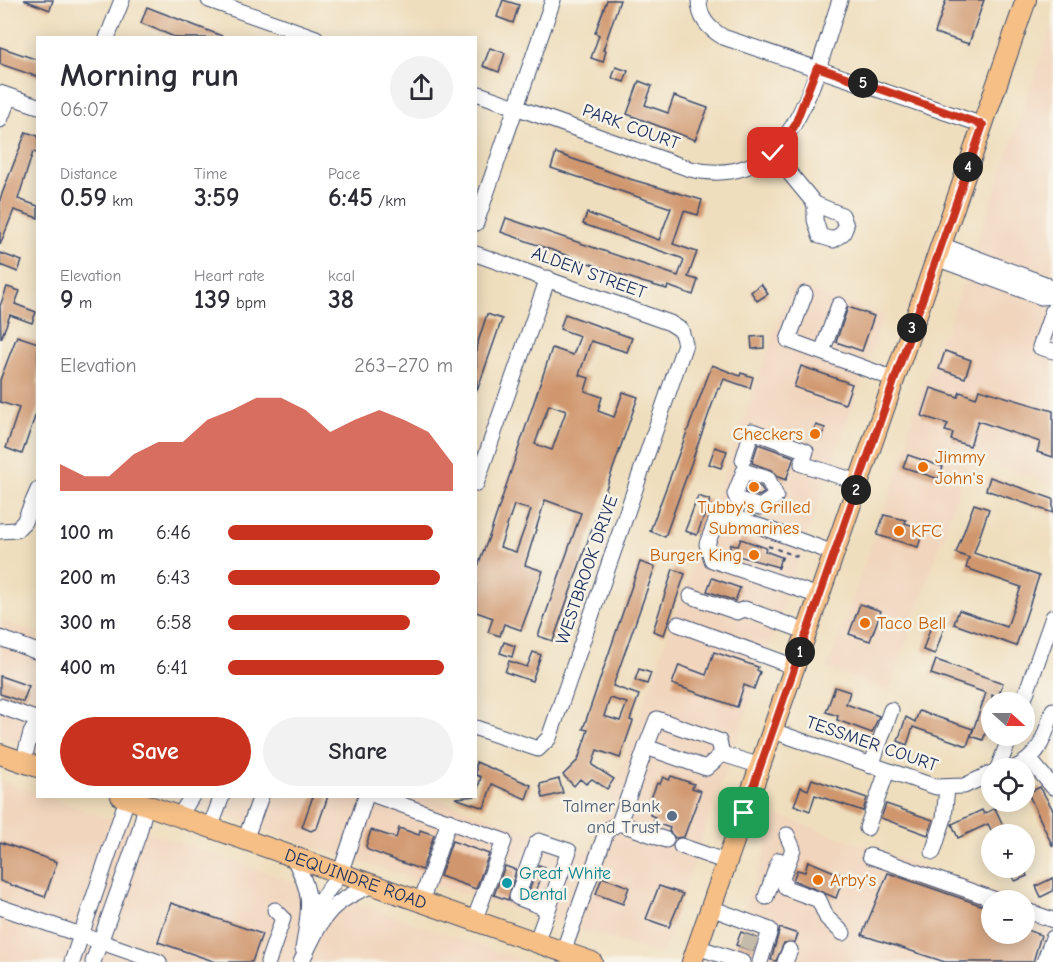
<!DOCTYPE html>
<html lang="en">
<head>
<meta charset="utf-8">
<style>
  body { margin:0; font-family:"Comic Neue",sans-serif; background:#f2f2f3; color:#2b2b33; height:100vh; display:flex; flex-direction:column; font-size:22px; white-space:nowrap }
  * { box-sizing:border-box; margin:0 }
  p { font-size:20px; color:#7c7c81 }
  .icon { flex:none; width:33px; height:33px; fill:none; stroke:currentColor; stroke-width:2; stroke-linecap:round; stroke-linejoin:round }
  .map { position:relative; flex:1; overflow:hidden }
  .panel { position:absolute; left:36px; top:36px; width:441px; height:762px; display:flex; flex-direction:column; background:#fff; border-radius:0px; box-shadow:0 3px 15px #0003 }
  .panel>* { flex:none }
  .needle { width:39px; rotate:111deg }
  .controls { position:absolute; left:981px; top:692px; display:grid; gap:12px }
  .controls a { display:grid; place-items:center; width:54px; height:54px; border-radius:50%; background:#fff; box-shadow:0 3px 15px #0003; font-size:30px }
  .pin { position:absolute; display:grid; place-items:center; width:51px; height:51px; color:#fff; margin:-26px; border-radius:12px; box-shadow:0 3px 9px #0006 }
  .km { position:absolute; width:30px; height:30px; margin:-15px; border-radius:50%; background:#222; color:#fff; font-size:16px; line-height:30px; text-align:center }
  .round { display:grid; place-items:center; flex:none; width:63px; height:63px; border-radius:32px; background:#f2f2f3 }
  .overview { display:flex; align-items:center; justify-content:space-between; height:102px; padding:0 24px }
  h1 { font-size:33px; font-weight:700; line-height:45px }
  .stats { display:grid; grid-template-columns:repeat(3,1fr); gap:9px; height:102px; padding:6px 24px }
  .stats div { display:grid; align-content:center }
  .stats b { font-size:26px; font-weight:700 }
  .stats small { font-size:16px; font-weight:400 }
  .stats p { font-size:16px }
  .chart { height:168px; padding:12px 24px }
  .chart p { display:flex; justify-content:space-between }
  .chart svg { width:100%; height:108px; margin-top:6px; fill:#c8321e; opacity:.7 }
  .primary-button { display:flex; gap:12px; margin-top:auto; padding:12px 24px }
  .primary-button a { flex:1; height:69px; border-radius:36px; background:#c8321e; color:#fff; font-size:24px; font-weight:700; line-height:69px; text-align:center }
  .primary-button a+a { background:#f2f2f3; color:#2b2b33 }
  ul { padding:0 24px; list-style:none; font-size:20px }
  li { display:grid; grid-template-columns:96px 72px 1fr; align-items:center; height:45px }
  li i { height:15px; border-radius:8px; background:#c8321e }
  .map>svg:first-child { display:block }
  .built { fill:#f1d5bd }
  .building { fill:#d0976e; fill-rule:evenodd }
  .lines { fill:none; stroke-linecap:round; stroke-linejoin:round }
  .minor-tunnel { stroke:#c5bbaa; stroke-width:15; stroke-dasharray:15 8; stroke-linecap:butt }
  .minor-casing { stroke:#3b496c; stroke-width:17 }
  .major-casing { stroke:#3b496c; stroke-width:22 }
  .path { stroke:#3b496c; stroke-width:2; stroke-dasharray:4.5 4.5; stroke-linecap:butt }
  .minor { stroke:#fff; stroke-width:15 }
  .major { stroke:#f5bf86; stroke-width:20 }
  .route-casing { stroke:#fff; stroke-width:12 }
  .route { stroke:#c8321e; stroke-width:8 }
  .food-dot { fill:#e8710a; stroke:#f7f3e8; stroke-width:2 }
  .service-dot { fill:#5c6f8a; stroke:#f7f3e8; stroke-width:2 }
  .culture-dot { fill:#0f9aa8; stroke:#f7f3e8; stroke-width:2 }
  .labels { text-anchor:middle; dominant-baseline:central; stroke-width:5; stroke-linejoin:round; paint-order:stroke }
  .street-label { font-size:18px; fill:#1b2f5e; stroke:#f7f3e8 }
  .food-label { font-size:18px; fill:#c56008; stroke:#f7f3e8; text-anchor:start }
  .service-label { font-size:18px; fill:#4e5e75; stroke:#f7f3e8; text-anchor:end }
  .culture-label { font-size:18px; fill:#0d838f; stroke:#f7f3e8; text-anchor:start }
</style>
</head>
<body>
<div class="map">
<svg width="1053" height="962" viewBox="0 0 1053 962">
  <rect width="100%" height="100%" fill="#f7f3e8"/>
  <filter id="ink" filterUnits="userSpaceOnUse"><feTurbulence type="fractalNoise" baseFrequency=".0167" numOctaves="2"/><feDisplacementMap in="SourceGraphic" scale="12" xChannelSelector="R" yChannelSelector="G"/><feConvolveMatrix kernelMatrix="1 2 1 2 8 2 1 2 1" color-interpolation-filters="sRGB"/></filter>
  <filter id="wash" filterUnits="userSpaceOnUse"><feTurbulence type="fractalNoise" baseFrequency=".008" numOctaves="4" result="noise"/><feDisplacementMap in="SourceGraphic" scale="24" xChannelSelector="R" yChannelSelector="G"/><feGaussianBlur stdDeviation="1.35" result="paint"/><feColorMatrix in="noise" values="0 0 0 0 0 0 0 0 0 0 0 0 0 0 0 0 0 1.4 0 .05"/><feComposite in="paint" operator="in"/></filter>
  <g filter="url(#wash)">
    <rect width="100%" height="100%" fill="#efdebd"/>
    <g class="built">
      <polygon points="1053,23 1053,485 971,457 889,691 827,669 910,438 907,432 941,336 946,332"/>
      <polygon points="791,284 884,315 662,955 315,848 169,797 432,797 591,853"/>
      <polygon points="0,619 37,633 37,750 0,737"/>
      <polygon points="0,780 37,793 38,796 46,797 528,962 0,962"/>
      <polygon points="777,815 1019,900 992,900 992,933 1024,933 1025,902 1053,912 1053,962 726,962"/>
    </g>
    <g id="blocks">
      <g class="building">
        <polygon points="24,0 53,0 50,10"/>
        <polygon points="503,0 519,5 513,23 497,17"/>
        <polygon points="607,0 620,0 603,50 606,51 603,62 591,58 599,35 595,33"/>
        <polygon points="946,0 984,0 969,44 935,33"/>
        <polygon points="147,7 222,36 222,38 177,38 141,23"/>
        <polygon points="0,47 38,60 38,77 0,64"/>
        <polygon points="490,48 505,53 499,72 483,66"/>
        <polygon points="616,67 628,71 624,82 612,78"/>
        <polygon points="639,81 652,86 645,105 651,107 668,113 674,96 708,108 695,140 627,114"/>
        <polygon points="26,132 38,136 38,153 33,152 18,199 38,206 38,218 14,210 0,245 0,199"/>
        <polygon points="556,153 630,179 702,200 698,215 684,211 673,244 697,252 688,277 698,280 693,295 668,286 667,289 642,282 501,232 506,218 678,276 684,260 681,258 583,224 587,213 659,240 671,208 551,168"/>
        <polygon points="0,253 22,261 18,272 0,265"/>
        <polygon points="761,284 768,294 757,301 751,292"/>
        <polygon points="7,287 20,291 15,304 36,312 32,323 10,315 1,339 0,306"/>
        <polygon points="848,307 874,316 862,351 836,342"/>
        <polygon points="487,314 502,319 477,391 476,348"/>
        <path d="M565 314 632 338 627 352 591 341 579 375 589 378 585 391 602 397 598 411 614 417 623 392 638 397 553 641 538 636 581 513 545 500 525 565 543 571 521 630 504 624 500 636 488 632 493 618 476 612V565L478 566 490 534 552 348 573 355 580 336 560 329ZM549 405 566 411 552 450 535 444ZM514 505 531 510 516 552 500 547Z"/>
        <polygon points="17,336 38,343 38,408 22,454 6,448 19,408 0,402 0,380"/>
        <polygon points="764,336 764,348 752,349 751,337"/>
        <polygon points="945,351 971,360 965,378 939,369"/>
        <polygon points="712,365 740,376 741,373 753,377 750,388 724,379 720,389 718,388 665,537 650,531"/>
        <polygon points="801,366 852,384 845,404 794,387"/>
        <polygon points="931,388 958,397 960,392 976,398 979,389 1053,411 1053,457 1037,452 1040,442 978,421 970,446 951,440 953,433 945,431 948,424 922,416"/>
        <polygon points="816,425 825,428 821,439 811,436"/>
        <polygon points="758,444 794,457 786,480 778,477 771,470 752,463"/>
        <polygon points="715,447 727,451 721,468 709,464"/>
        <polygon points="908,455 943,467 939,479 903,467"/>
        <polygon points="990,477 1053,499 1053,513 986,490"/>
        <polygon points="750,483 761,487 764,493 759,496 746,492"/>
        <polygon points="698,496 710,500 697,535 685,531"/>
        <polygon points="974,504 989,509 974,553 1039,576 1016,646 954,624 959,610 1007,627 1021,587 966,568 969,558 956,553"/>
        <polygon points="884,515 906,520 905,523 919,528 918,533 922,535 918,547 877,535"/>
        <polygon points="741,539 766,548 765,551 781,557 778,567 728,553 731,544 738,546"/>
        <path d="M640 562 655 567 613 686 639 695 630 720 633 721 620 758 597 750 592 765 614 779 607 789 592 779 586 784 580 779 574 786 563 775 578 760 588 730 583 729ZM610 698 627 703 620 721 604 716Z"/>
        <polygon points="673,569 685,574 664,635 653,631"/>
        <polygon points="712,578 740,588 735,601 707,591"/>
        <polygon points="860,604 881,611 870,641 849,634"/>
        <polygon points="934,617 946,622 935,654 923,650"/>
        <polygon points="504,642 515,646 512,657 500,653"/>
        <polygon points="533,652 541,655 532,681 505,672 509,661 527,667"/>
        <polygon points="714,652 758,667 757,670 760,672 754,689 744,685 737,707 672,684 679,665 706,675"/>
        <polygon points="936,660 1003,683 998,697 992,695 992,716 983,740 971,736 986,693 931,674"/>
        <polygon points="639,669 651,673 647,684 635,680"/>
        <polygon points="0,676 29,686 23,702 0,694"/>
        <polygon points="835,687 850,692 846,704 879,716 872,733 837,720 838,716 826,712"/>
        <polygon points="919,711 973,729 967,746 913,727 907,745 898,741 906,717 915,722"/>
        <polygon points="476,762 531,785 526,799 492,784 484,808 455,798 476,796 481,777 476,775"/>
        <polygon points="671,776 694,784 692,788 701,791 684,837 675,838 669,831 670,828 653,822 655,817 650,815 652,807 648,806 657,783 660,784 663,777 669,780"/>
        <polygon points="559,779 563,793 543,798 540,784"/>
        <polygon points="812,779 867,798 863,811 815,795 810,811 794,805 801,787 808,790"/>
        <polygon points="1040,787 1053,810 1053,847 1028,793"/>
        <polygon points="313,796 328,796 317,828 311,831 302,827"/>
        <polygon points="886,804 933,820 928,835 881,818"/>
        <polygon points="995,808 1007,834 993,834 988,824 958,838 952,824 982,810 984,814"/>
        <polygon points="399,828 419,835 420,830 434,835 422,870 368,850 366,846 371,830 396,838"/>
        <polygon points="452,841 489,854 476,889 440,876"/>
        <polygon points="0,842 57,862 45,897 0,881"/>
        <polygon points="808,861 844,876 836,898 793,880 797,870 805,872"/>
        <polygon points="539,865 545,867 535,894 529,891"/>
        <polygon points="505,866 516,870 508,900 494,895"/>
        <polygon points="1008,867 1023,867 1027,876 1015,881"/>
        <polygon points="888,873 992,909 992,933 1024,933 1024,929 1041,935 1033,962 945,962 862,935"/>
        <polygon points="602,877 629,887 623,904 596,894"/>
        <polygon points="1053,878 1053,891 1041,897 1036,886"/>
        <polygon points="659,886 683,894 669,927 646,919"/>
        <polygon points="171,903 262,934 252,962 216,962 158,942"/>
        <polygon points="780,928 798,934 795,942 784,943 776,961 771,960"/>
        <polygon points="741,932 757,938 753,951 736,945"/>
      </g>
    </g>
  </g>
  <g filter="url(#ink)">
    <use href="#blocks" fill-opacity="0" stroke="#3b496c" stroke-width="1.5"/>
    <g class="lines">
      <polyline class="minor-tunnel" points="746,949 751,936"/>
      <defs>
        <g id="minor">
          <polyline points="209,0 316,38"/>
          <path d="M699 0C699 18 708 28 723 37L983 125"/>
          <polyline points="107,38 122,0"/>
          <polyline points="0,93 38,106"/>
          <path d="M476 93 690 169C797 193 814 75 840 0"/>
          <polyline points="0,120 9,97"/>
          <polyline points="773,153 815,204 815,220 820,236 833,240 843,233 846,226 842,215 815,204"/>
          <polyline points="476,223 553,0"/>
          <polyline points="941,245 1045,284 1052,295"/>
          <polyline points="476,254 670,323 681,330 685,344 549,738 538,749 476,728"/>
          <polyline points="936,258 1041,297 1053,296"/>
          <polyline points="805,294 788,340 894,379"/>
          <polyline points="1053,310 1040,347 1053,351"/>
          <polyline points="822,352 839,305"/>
          <polyline points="743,460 752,431 806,451 802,464 858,482"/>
          <polygon points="744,471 768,479 776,496 760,507 737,499 735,494"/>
          <polyline points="476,484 548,278"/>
          <polyline points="0,531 16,530 24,522 38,490"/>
          <polyline points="691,596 737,612 745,609 807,632"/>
          <polyline points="819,596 712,560 707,544 716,521 731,516 834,553"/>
          <polyline points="678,624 795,667"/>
          <polyline points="0,638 38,652"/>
          <polyline points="1023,702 1053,617"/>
          <polyline points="0,706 38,720"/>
          <polyline points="773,731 936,787 964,786 992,773"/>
          <polyline points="646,747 657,719 719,741 722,754"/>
          <polyline points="1030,760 1053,787"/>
          <polyline points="23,762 31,733 38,721"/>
          <polyline points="871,766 891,710"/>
          <polyline points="998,768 1011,735"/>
          <path d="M1015 768C1042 755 1044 736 1053 710"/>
          <polyline points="377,796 504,841 474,921"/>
          <polyline points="179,817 192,796"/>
          <polyline points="619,823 646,747 706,768 722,754 761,766"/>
          <polyline points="210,828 222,796"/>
          <polyline points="867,828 887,771"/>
          <polyline points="787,835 793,849 782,878 786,888 819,900 827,918 843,933"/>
          <polyline points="245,840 261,796"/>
          <polyline points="681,846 727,862"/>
          <polyline points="933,852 944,818 947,788"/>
          <polyline points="870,856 996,900"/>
          <path d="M293 857C314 896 310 907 303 949"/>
          <polyline points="766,897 779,860"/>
          <polyline points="421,902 449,821"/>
          <polyline points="0,907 159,962"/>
          <polyline points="711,908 770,930 760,962"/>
          <polyline points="1024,910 1053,920"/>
          <polyline points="308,917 340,874 366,796"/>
          <polyline points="536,943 569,851 539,841 536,844 517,897 548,909"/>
          <polyline points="697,947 742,962"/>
          <polyline points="563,952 607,830 619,823 666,840"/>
          <polyline points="72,962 127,799"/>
          <polyline points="93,962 139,833 146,805"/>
          <polyline points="268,962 283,918 275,910"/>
          <path d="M301 962C323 918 325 904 373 885"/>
          <polyline points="785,962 790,950"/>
          <polyline points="1044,962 1053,938"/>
        </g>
        <g id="major">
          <polyline points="0,754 38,767"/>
          <path id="s1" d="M121 796 592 962"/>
          <polyline points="692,962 1026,0"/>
        </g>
      </defs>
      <use href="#minor" class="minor-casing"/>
      <use href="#major" class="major-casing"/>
      <g class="path">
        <polyline points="768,546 802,558"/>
        <polyline points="778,569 784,552"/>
      </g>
      <use href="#minor" class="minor"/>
      <use href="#major" class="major"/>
    </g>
  </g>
  <g class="lines" filter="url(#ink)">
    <defs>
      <polyline id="route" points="744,813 983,125 817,67 794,127 773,153"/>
    </defs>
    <use href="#route" class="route-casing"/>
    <use href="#route" class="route"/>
  </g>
  <g class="food-dot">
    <circle cx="815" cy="434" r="6"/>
    <circle cx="923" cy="467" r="6"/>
    <circle cx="754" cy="487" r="6"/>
    <circle cx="899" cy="531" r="6"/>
    <circle cx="754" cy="555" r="6"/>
    <circle cx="865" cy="623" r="6"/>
    <circle cx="818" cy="880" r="6"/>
  </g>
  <circle class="service-dot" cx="672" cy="816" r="6"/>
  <circle class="culture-dot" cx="507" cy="883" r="6"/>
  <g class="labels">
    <g class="street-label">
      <text transform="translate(631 127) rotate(20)">PARK COURT</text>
      <text transform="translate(589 273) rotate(20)">ALDEN STREET</text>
      <text transform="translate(587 570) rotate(-71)">WESTBROOK DRIVE</text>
      <text transform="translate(872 744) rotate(19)">TESSMER COURT</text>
      <text stroke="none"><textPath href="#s1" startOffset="249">DEQUINDRE ROAD</textPath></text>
    </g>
    <g class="food-label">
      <text x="803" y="434" text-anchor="end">Checkers</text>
      <text x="935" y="457">Jimmy<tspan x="935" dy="21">John's</tspan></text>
      <text x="754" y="507" text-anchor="middle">Tubby's Grilled<tspan x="754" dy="21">Submarines</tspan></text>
      <text x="911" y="531">KFC</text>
      <text x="742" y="555" text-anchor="end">Burger King</text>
      <text x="877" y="623">Taco Bell</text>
      <text x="830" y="880">Arby's</text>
    </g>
    <g class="service-label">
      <text x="660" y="806">Talmer Bank<tspan x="660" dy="21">and Trust</tspan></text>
    </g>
    <g class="culture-label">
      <text x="519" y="873">Great White<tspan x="519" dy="21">Dental</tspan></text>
    </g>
  </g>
</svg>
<div class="controls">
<a><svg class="needle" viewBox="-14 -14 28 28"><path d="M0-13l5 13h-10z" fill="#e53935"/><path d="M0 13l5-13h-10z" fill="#7c7c81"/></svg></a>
<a><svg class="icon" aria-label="locate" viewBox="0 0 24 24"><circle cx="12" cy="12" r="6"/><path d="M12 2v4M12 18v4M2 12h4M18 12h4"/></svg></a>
<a>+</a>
<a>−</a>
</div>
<div class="pin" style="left:744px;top:813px;background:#1e9e55"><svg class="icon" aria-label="arrive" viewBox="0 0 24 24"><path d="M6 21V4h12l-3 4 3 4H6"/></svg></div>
<div class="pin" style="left:773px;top:153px;background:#d93025"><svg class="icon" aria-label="check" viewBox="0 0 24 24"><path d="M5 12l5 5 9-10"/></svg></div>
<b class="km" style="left:800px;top:652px">1</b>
<b class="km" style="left:856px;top:490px">2</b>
<b class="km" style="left:912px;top:328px">3</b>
<b class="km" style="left:968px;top:167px">4</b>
<b class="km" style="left:863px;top:83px">5</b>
<section class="panel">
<div class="overview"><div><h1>Morning run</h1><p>06:07</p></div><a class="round"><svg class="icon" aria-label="share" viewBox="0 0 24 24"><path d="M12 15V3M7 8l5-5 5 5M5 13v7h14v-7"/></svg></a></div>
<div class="stats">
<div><p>Distance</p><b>0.59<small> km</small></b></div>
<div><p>Time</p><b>3:59</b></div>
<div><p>Pace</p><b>6:45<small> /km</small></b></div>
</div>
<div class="stats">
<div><p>Elevation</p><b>9<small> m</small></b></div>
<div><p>Heart rate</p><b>139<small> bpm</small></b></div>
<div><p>kcal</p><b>38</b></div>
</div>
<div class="chart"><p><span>Elevation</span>263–270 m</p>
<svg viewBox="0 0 160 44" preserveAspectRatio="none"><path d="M0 44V33L10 38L20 38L30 29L40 24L50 24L60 15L70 11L80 6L90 6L100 11L110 20L120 15L130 11L140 15L150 20L160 33V44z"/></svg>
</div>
<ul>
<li><b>100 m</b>6:46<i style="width:91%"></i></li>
<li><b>200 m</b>6:43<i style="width:94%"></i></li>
<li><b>300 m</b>6:58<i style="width:81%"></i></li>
<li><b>400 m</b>6:41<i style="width:96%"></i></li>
</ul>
<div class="primary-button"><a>Save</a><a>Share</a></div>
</section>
</div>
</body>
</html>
